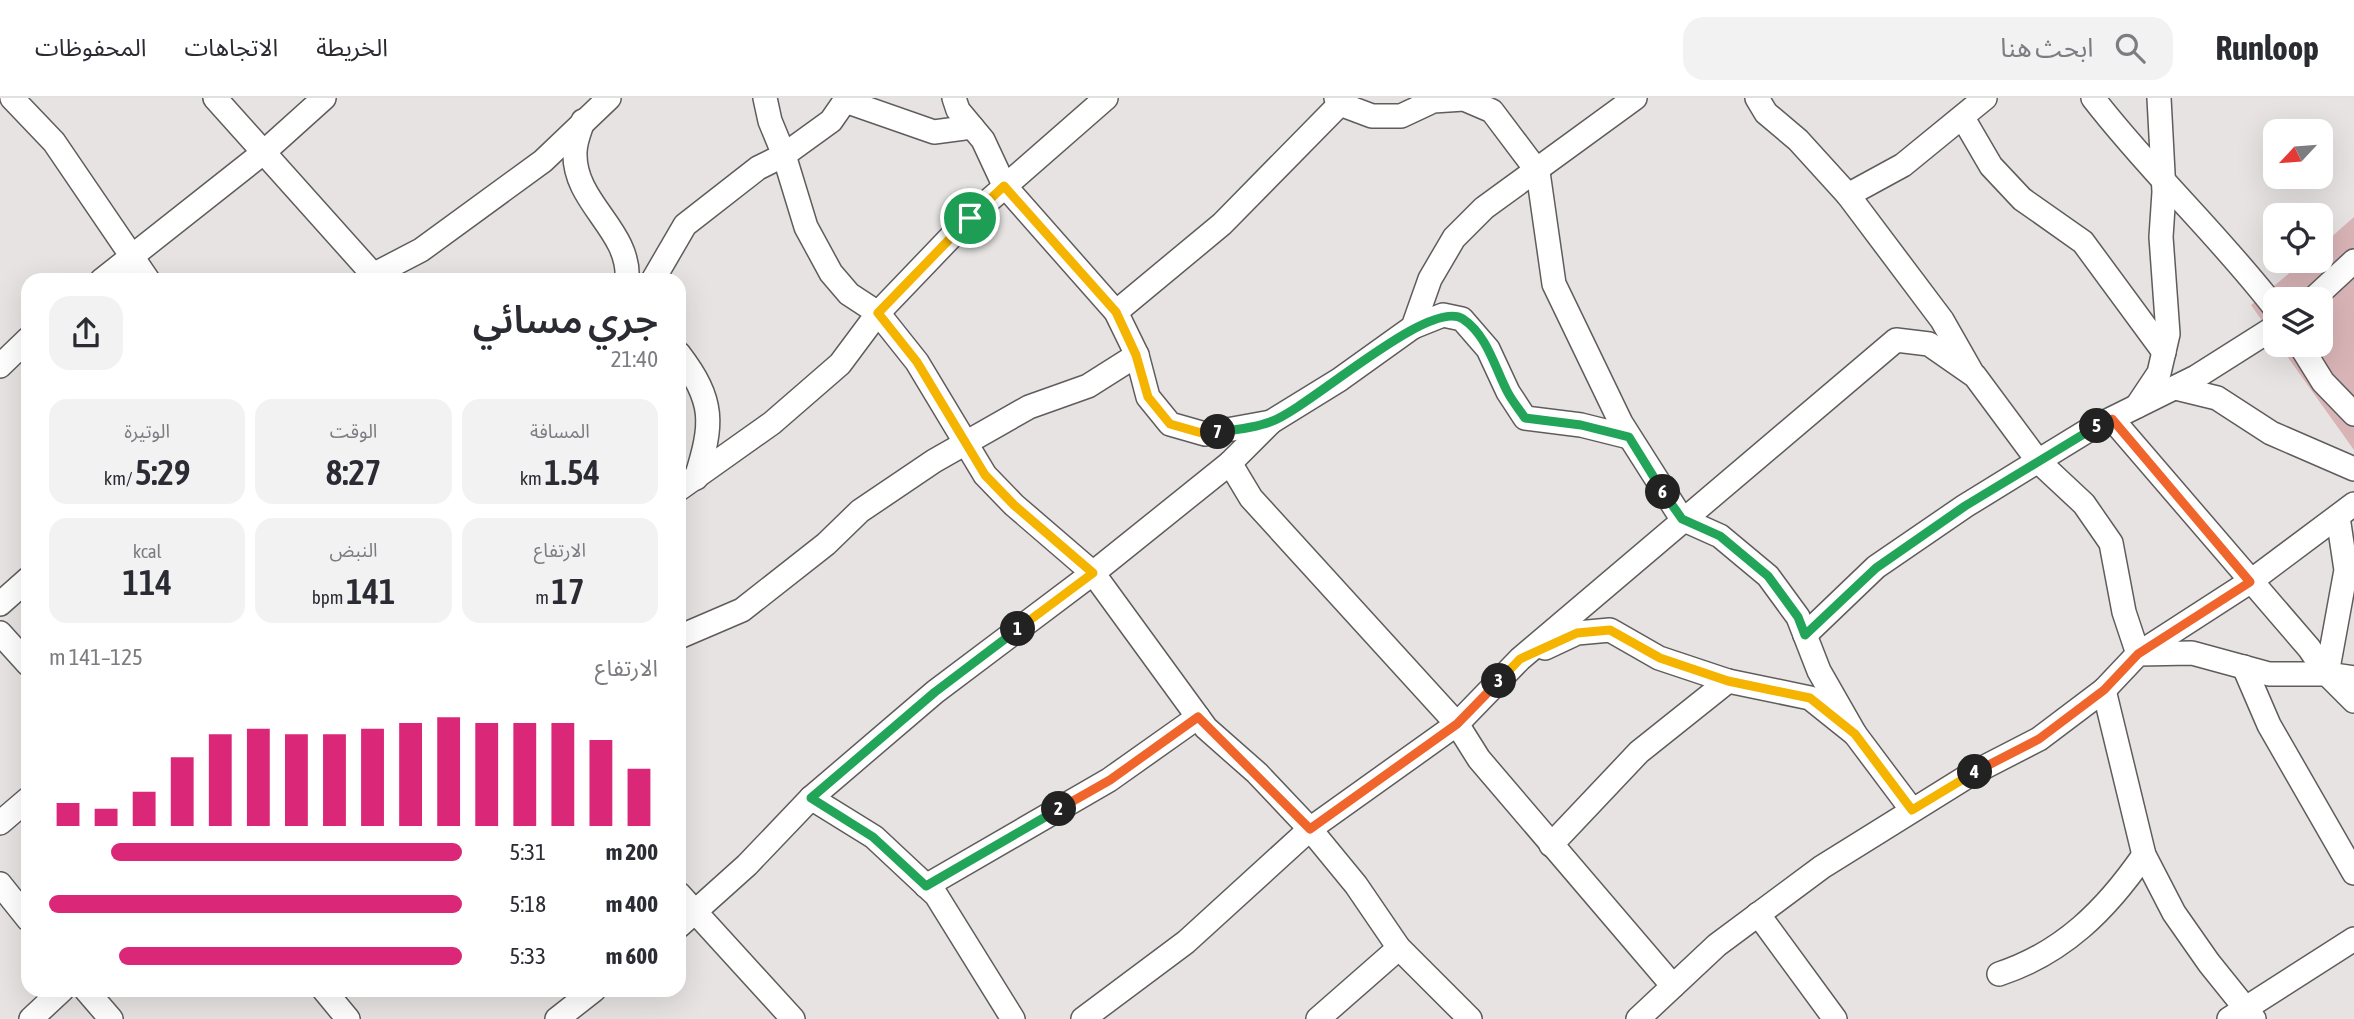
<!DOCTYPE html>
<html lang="ar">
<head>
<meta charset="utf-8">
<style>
  body { margin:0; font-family:"Asap Condensed","Noto Sans Arabic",sans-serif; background:#f2f2f3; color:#2b2b33; direction:rtl; height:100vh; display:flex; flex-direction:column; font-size:26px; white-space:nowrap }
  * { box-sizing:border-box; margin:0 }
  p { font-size:23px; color:#7c7c81 }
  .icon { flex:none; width:38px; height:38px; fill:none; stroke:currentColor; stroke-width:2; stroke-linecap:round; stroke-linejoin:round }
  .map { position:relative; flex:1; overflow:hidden; direction:ltr }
  .details { position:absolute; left:21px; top:175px; width:665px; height:724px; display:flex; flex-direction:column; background:#fff; border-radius:21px; box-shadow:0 7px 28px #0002; direction:rtl }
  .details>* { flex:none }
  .needle { width:46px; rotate:244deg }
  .fabs { position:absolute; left:2263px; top:21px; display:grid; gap:14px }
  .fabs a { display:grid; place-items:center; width:70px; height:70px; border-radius:14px; background:#fff; box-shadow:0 7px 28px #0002; font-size:35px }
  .pin { position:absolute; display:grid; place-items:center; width:60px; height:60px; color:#fff; margin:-30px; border:4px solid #fff; border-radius:50%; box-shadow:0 2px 7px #0007 }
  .km { position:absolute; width:35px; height:35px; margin:-18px; border-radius:50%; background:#222; color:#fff; font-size:19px; line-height:35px; text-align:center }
  .round { display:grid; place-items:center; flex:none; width:74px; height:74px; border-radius:21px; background:#f2f2f3 }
  .head { display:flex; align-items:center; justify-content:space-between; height:119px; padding:0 28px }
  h1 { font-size:38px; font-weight:600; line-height:52px }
  .stats { display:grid; grid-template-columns:repeat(3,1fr); gap:10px; height:119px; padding:7px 28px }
  .stats div { display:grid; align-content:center; border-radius:18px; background:#f2f2f3; text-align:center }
  .stats b { font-size:35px; font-weight:600 }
  .stats small { font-size:19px; font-weight:400 }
  .stats p { font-size:19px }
  .chart { height:196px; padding:14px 28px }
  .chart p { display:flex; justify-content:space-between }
  .chart svg { width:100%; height:126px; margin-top:7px; stroke:#db2777; stroke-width:6 }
  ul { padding:0 28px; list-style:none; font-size:23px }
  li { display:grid; grid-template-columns:112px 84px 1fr; align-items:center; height:52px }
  li i { height:18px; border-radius:9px; background:#db2777 }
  header { display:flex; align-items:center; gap:42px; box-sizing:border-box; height:98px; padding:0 35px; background:#fff; border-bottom:2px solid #e1e1e2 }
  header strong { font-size:33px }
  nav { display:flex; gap:38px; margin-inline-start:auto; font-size:24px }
  .search { width:490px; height:63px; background:#f2f2f3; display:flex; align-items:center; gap:18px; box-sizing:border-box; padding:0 24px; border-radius:21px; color:#7c7c81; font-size:26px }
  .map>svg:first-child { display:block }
  .green { fill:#d9b4b7 }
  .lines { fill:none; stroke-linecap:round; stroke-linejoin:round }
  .minor-casing { stroke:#605c5c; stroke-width:26 }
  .minor { stroke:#fff; stroke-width:23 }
  .split-1-casing { stroke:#fff; stroke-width:14 }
  .split-2-casing { stroke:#fff; stroke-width:14 }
  .split-3-casing { stroke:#fff; stroke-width:14 }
  .split-4-casing { stroke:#fff; stroke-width:14 }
  .split-5-casing { stroke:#fff; stroke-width:14 }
  .split-6-casing { stroke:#fff; stroke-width:14 }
  .split-7-casing { stroke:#fff; stroke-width:14 }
  .split-8-casing { stroke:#fff; stroke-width:14 }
  .split-1 { stroke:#f5b400; stroke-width:9 }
  .split-2 { stroke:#22a559; stroke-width:9 }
  .split-3 { stroke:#f0652b; stroke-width:9 }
  .split-4 { stroke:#f5b400; stroke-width:9 }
  .split-5 { stroke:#f0652b; stroke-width:9 }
  .split-6 { stroke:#22a559; stroke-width:9 }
  .split-7 { stroke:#22a559; stroke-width:9 }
  .split-8 { stroke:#f5b400; stroke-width:9 }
</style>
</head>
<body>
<header>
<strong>Runloop</strong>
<div class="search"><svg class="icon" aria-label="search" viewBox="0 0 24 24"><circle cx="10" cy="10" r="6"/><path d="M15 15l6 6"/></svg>ابحث هنا</div>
<nav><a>الخريطة</a><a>الاتجاهات</a><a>المحفوظات</a></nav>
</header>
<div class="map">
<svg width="2354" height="921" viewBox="0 0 2354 921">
  <rect width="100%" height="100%" fill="#e7e3e3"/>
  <polygon class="green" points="2354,119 2354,352 2279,247 2320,247 2320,201 2275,201 2275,241 2251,207 2304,163 2320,163 2321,148"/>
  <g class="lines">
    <defs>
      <g id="minor">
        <polyline points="12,0 54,44 148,182"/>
        <polyline points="215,0 378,182"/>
        <polyline points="765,0 770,23 784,57 806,129 831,175 849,196 878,215 917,264 985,377 1014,407 1093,475 1206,630 1257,675 1310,731 1356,787 1399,850 1470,921"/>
        <polyline points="954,0 958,12 983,42 1004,87 1116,214 1137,257 1148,299 1170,326 1205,336 1271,324"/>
        <polyline points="1336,0 1340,6 1372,18 1401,18 1433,3 1464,1 1492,13 1538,74 1554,186 1621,325 1682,421 1720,438 1768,478 1798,519 1819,573 1855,636"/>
        <polyline points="1757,0 1766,15 1798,42 1848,97 1942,222 1971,273"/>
        <path d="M2093 0C2150 74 2218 136 2275 210"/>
        <polyline points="845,3 934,34 972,29"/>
        <polyline points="1963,20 1991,68 2022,101 2083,144 2164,254"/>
        <path d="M583 23C580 32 575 44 575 54 573 105 631 132 627 182"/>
        <polyline points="1848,97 1903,67 1985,0"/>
        <polyline points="373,177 421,152 543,63 609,0"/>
        <polyline points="102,182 264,54 324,0"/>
        <polyline points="653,182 685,127 758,70 784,57 831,23 847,0"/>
        <polyline points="2313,201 2354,163"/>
        <polyline points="1116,214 1222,126 1340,6"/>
        <polyline points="1413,229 1443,217 1462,221 1488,251 1508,294 1525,320 1581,327 1629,339"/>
        <polyline points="2300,247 2323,284 2354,316"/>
        <path d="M679 256C715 303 713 326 696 380"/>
        <polyline points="0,268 28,241"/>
        <polyline points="2176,290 2217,300 2271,335 2354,371"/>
        <polyline points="2137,308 2159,275 2168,236 2161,139 2164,94 2159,0"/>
        <polyline points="2112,321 2309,550 2327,576 2354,603"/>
        <polyline points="1230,365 1251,400 1457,626 1479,661 1673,888"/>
        <polyline points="679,391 772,325 840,266 878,215 970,119 1106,0"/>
        <polyline points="0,506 28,481"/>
        <polyline points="0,535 28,566"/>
        <polyline points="1805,537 1876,469 1965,408 2087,333 2196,279 2275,229"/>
        <polyline points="679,539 742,512 826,446 860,413 934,363 1029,309 1088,288 1137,257"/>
        <polyline points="1545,550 1577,535 1610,532 1659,560 1728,583 1810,600 1855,636 1912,712"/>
        <polyline points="2244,569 2269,627 2354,775"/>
        <polyline points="2327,576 2346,472 2338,419"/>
        <polyline points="2104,592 2144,757 2174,815 2209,865 2254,921"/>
        <polyline points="811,700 874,739 936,797 1013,921"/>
        <polyline points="0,725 28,701"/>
        <polyline points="1551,747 1639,654 1728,583"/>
        <polyline points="0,786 28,821"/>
        <polyline points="926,788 1109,682 1198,619"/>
        <polyline points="679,796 793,921"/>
        <polyline points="1758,816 1835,921"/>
        <polyline points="679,828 747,767 811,700 935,594 1093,475 1230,365 1271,324 1339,282 1413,229 1430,181 1454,140 1484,110 1635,0"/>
        <path d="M1999 876C2063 855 2106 812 2144 757"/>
        <polyline points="86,892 111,921"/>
        <polyline points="324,892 348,921"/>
        <polyline points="31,921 62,892"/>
        <polyline points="557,921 594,892"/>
        <polyline points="1083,921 1186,844 1310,731 1457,626 1520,561 1896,242 1929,246 1975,278 2038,363 2084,406 2111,445 2124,514 2138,556 2251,483 2354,406"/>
        <polyline points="1318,921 1399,850"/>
        <polyline points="1638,921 1717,847 1822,769 1973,675 2039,641 2104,592 2138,556 2192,555 2269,576 2327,576 2354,580"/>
        <polyline points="2229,921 2354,841"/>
      </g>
    </defs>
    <use href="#minor" class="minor-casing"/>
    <use href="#minor" class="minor"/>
  </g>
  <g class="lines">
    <defs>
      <polyline id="split-1" points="970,120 878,215 917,264 985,377 1014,407 1093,475 1018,531"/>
      <polyline id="split-2" points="1018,531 935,594 811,700 873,739 926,788 1059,711"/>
      <polyline id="split-3" points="1059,711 1110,682 1198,619 1310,731 1457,626 1499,583"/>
      <polyline id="split-4" points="1499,583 1520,561 1577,535 1610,532 1660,560 1728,583 1810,600 1855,636 1912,712 1975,674"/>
      <polyline id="split-5" points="1975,674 2039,641 2104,592 2138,556 2250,484 2112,321 2097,328"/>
      <polyline id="split-6" points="1663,394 1682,421 1720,438 1768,478 1798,519 1805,537 1876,470 1965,408 2097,328"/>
      <path id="split-7" d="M1218 334C1235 332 1254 330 1270 324 1310 310 1429 199 1463 221 1487 237 1495 270 1507 293 1512 303 1519 311 1525 320L1581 327 1629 339 1663 394"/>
      <polyline id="split-8" points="970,120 1004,88 1116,214 1136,257 1148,299 1170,326 1205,336 1218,334"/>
    </defs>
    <use href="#split-1" class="split-1-casing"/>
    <use href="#split-2" class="split-2-casing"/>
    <use href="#split-3" class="split-3-casing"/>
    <use href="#split-4" class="split-4-casing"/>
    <use href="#split-5" class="split-5-casing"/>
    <use href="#split-6" class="split-6-casing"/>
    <use href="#split-7" class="split-7-casing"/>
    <use href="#split-8" class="split-8-casing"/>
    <use href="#split-1" class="split-1"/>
    <use href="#split-2" class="split-2"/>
    <use href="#split-3" class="split-3"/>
    <use href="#split-4" class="split-4"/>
    <use href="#split-5" class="split-5"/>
    <use href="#split-6" class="split-6"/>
    <use href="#split-7" class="split-7"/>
    <use href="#split-8" class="split-8"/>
  </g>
</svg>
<div class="fabs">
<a><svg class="needle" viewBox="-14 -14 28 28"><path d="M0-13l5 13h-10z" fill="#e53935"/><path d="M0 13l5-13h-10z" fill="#7c7c81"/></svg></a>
<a><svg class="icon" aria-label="locate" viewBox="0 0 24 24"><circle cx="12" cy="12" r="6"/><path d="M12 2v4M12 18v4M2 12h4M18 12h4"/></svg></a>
<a><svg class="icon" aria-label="layers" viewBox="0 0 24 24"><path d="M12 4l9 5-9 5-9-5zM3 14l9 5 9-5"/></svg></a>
</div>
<div class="pin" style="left:970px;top:120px;background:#1e9e55"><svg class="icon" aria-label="arrive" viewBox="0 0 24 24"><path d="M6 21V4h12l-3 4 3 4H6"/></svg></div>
<b class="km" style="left:1018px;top:531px">1</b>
<b class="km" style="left:1059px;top:711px">2</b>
<b class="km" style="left:1499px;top:583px">3</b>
<b class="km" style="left:1975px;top:674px">4</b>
<b class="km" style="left:2097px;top:328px">5</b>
<b class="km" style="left:1663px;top:394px">6</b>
<b class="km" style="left:1218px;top:334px">7</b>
<section class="details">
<div class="head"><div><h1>جري مسائي</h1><p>21:40</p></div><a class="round"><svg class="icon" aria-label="share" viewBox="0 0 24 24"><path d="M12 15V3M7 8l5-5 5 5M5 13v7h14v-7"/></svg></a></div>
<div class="stats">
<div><p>المسافة</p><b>1.54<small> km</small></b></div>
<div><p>الوقت</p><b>8:27</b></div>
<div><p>الوتيرة</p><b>5:29<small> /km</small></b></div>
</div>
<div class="stats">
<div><p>الارتفاع</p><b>17<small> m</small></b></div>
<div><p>النبض</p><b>141<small> bpm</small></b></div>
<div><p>kcal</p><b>114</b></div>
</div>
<div class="chart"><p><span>الارتفاع</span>125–141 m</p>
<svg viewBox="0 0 160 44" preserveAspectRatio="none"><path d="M5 44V36M15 44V38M25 44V32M35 44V20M45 44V12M55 44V10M65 44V12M75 44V12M85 44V10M95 44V8M105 44V6M115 44V8M125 44V8M135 44V8M145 44V14M155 44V24"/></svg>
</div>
<ul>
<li><b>200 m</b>5:31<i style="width:85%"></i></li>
<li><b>400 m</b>5:18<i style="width:100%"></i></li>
<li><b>600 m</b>5:33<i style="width:83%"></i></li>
</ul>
</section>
</div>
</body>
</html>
